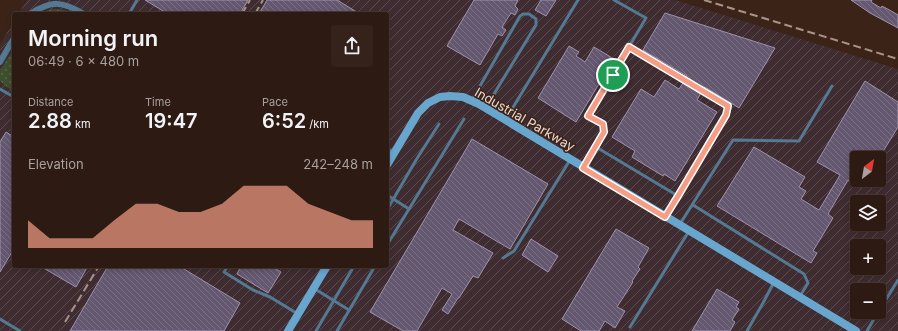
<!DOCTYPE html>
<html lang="en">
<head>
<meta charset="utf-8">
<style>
  body { margin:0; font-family:Inter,sans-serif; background:#35231b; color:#f1f3f6; height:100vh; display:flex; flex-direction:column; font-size:15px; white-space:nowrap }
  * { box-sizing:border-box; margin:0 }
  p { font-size:13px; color:#a7a19f }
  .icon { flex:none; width:22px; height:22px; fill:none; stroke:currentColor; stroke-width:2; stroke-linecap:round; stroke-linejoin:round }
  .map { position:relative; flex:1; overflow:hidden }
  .side { position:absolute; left:12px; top:12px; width:377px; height:256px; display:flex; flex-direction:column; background:#2d1a12; border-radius:4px; box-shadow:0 2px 6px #0003,0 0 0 1px #483832 }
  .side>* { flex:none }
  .needle { width:26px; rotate:31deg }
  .controls { position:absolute; left:850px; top:151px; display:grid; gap:8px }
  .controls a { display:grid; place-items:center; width:36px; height:36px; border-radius:4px; background:#2d1a12; box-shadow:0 2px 6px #0003,0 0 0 1px #483832; font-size:20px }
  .pin { position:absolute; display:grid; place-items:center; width:34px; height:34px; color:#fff; margin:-17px; border:2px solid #fff; border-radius:50%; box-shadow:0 1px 4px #0007 }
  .round { display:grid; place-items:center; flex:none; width:42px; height:42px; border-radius:4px; background:#35231b }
  .headline { display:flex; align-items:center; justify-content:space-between; height:68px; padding:0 16px }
  h1 { font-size:22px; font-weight:600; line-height:30px }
  .stats { display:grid; grid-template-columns:repeat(3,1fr); gap:6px; height:68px; padding:4px 16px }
  .stats div { display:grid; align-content:center }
  .stats b { font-size:20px; font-weight:600 }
  .stats small { font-size:11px; font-weight:400 }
  .stats p { font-size:11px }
  .chart { height:112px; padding:8px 16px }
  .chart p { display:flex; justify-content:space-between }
  .chart svg { width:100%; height:72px; margin-top:4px; fill:#f49e86; opacity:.7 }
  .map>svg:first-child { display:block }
  .industrial { fill:url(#industrial-furrows); fill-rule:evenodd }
  .grass { fill:url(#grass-dots) }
  .building { fill:url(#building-back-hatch); stroke:#9f91ad }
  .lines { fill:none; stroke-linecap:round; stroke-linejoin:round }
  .lane { stroke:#547993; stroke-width:3 }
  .street { stroke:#547993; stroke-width:6 }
  .secondary { stroke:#68a6ce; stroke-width:8 }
  .rail { stroke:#a7938a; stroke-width:2; stroke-dasharray:8 4; stroke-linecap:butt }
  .route-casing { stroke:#fff; stroke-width:8 }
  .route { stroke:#f49e86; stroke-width:5 }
  .labels { text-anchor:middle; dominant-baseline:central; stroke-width:3; stroke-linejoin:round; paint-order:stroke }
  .street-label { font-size:13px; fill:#e8d7cf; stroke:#3c2318 }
</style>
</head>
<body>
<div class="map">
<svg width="898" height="331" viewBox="0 0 898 331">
  <defs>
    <pattern id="industrial-furrows" width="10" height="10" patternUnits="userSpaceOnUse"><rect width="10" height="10" fill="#3f2c31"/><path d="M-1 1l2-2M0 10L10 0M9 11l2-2" fill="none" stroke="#5b4a4e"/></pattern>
    <pattern id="grass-dots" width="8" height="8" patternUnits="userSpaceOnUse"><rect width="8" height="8" fill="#3e4f2d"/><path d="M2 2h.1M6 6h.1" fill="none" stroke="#5a684a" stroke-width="1.8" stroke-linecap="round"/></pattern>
    <pattern id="building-back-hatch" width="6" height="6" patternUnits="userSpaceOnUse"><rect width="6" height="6" fill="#645871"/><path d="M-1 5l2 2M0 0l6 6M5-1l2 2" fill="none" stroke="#7a6f84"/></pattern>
  </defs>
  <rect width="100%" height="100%" fill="#3c2318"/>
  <path class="industrial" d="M27 0H675L898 69V331H0V44L14 21V266H387V14H18ZM857 158H879V180H857ZM857 202H879V224H857ZM857 246H879V268H857ZM857 290H879V312H857Z"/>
  <g class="grass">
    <polygon points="52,9 64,10 74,14 39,14"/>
    <polygon points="14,48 14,91 7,87 0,81 0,71"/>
  </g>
  <g class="building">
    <polygon points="145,0 248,0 240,14 168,14"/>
    <polygon points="267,0 337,0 360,14 259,14"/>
    <polygon points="474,0 518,0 515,6 518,9 515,15 511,13 502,27 506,30 502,36 498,34 480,65 447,46"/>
    <polygon points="541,0 556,0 546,16 535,10"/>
    <polygon points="851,0 872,0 871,2 881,8 882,6 893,12 898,15 898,28 870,13"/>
    <polygon points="665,13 775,48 739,108 705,87 704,88 686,78 687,76 643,50"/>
    <polygon points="569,46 579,52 576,56 585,62 594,47 614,59 576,122 538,98"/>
    <polygon points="665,80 679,89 683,83 701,93 697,100 717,112 675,181 664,174 663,176 632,157 635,151 612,137 641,89 654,97"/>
    <polygon points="865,81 898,102 898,127 879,158 857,158 857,180 866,180 861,188 848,180 828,214 833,218 813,251 817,253 811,263 717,206 754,147 805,177 799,187 806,191 801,199 819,210 840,175 817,162"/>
    <polygon points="6,132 14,137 14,253 12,252 0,272 0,142"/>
    <polygon points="472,139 548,184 510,249 459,219 453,230 493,253 478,278 473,276 459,298 458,298 448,314 442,310 452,294 442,288 417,331 403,331 370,312"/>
    <polygon points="616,229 649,248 638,267 640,269 632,281 633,282 617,307 625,311 615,328 605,321 599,331 581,331 562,319"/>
    <polygon points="531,239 558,256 548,272 522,255"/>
    <polygon points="40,266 88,266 76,287"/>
    <polygon points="108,266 179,266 240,303 224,331 70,331"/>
    <polygon points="241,266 277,266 276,269 281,272 268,293 237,274"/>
    <polygon points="717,289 739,302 736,307 739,309 732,320 735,322 730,331 692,331"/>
  </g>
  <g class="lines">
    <g class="lane">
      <polyline points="129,14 137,0"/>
      <polyline points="629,47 728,106 725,115"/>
      <polyline points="0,89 14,97"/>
      <polyline points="472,100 520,16 523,14 529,14 536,19 536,25 486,107"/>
      <polyline points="506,119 578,0"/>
      <polyline points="596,147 678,196"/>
      <polyline points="387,148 394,153"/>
      <polyline points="584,166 604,132 603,124 588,116 646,18 614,0"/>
      <polyline points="387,195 409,209"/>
      <polyline points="693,205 804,274 808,283 800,296"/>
      <polyline points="387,210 416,160 439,124"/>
      <polyline points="680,224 733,140 799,141 832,86"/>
      <polyline points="387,245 464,119"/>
      <polyline points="503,258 514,251 570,160"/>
      <polyline points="228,266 224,272 253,290 270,297 298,314"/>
      <polyline points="315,289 349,310"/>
      <polyline points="879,311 898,280"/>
      <polyline points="0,319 20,331"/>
      <polyline points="630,327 689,231"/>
      <polyline points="316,331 354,266"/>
      <polyline points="337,331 375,266"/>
      <polyline points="747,331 763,303 774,282"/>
      <polyline points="867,331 878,312"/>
    </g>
    <g class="street">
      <path d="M30 14C52 0 62 1 84 14"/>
      <polyline points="0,62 14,38"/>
      <polyline points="665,217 725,115"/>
    </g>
    <g class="secondary">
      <polyline points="387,165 418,113 428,103 440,97 450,96 463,97 479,104 856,331"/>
      <polyline points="288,331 327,266"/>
    </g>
    <g class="rail">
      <polyline points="704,0 898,59"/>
      <polyline points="242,14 250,0"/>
      <polyline points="255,14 263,0"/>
      <polyline points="65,322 99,266"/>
    </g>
  </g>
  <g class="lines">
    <defs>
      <polygon id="route" points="629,47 728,106 726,115 678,196 665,217 583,168 604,132 603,124 588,116"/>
    </defs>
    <use href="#route" class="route-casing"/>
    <use href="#route" class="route"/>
  </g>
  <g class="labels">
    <g class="street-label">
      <text transform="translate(525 119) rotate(30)">Industrial Parkway</text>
    </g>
  </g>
</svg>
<div class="controls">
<a><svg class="needle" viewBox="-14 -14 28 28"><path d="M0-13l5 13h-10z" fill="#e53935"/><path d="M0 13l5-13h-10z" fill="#a7a19f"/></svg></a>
<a><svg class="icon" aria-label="layers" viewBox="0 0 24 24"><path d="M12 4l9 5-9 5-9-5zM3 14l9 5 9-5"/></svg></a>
<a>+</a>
<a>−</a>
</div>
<div class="pin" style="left:613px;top:75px;background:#1e9e55"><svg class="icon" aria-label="arrive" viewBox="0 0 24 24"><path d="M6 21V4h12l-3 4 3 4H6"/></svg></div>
<section class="side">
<div class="headline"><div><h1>Morning run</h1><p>06:49 · 6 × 480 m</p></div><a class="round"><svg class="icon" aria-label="share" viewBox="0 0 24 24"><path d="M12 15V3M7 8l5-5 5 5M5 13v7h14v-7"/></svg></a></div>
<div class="stats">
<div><p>Distance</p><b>2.88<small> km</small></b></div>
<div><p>Time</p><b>19:47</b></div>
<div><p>Pace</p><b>6:52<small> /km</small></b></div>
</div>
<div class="chart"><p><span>Elevation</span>242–248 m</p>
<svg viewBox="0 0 160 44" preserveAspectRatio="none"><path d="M0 44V27L10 38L20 38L30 38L40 27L50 17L60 17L70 22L80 22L90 17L100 6L110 6L120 6L130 17L140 22L150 27L160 27V44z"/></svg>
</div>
</section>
</div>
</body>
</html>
